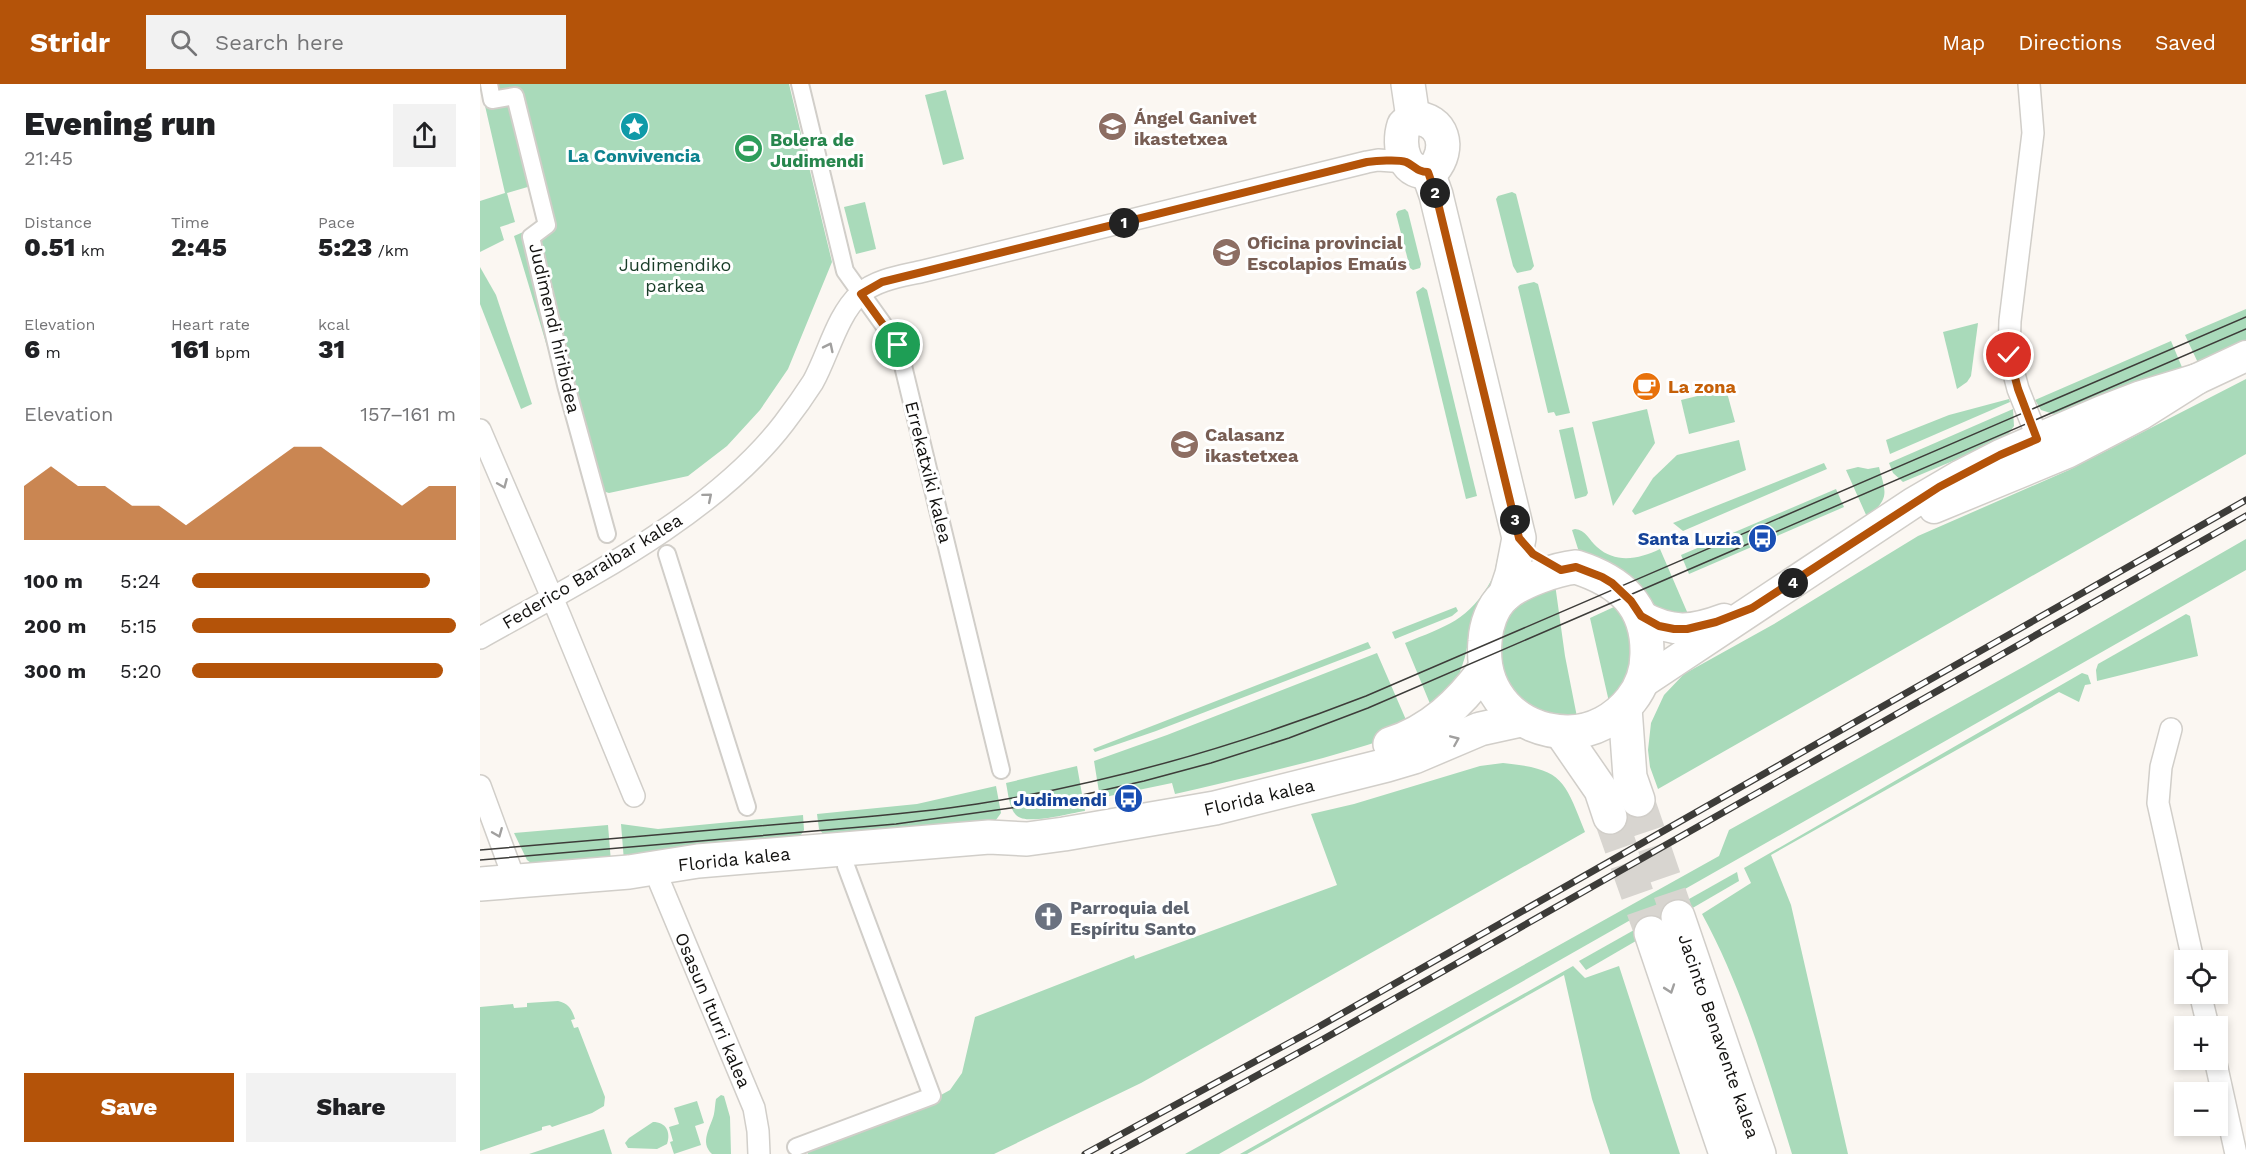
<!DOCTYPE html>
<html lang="en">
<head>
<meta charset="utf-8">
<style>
  body { margin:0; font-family:"Work Sans",sans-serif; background:#f2f2f2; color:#202124; height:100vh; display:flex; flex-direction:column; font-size:22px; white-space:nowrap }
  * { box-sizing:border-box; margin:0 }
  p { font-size:20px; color:#757577 }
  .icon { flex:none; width:33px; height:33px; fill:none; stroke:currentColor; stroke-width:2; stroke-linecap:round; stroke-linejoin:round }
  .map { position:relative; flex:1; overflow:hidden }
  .details { display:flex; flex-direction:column; background:#fff; width:480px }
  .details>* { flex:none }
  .tools { position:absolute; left:1694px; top:866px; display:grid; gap:12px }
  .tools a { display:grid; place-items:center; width:54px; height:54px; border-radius:0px; background:#fff; box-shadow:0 3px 9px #0003; font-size:30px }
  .pin { position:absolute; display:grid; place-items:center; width:51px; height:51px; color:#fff; margin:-26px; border:3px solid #fff; border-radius:50%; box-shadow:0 2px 6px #0007 }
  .km { position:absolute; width:30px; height:30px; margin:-15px; border-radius:50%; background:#222; color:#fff; font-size:16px; line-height:30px; text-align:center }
  .round { display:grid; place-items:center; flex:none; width:63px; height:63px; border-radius:0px; background:#f2f2f2 }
  .summary { display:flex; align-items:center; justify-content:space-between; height:102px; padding:0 24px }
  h1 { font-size:33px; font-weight:800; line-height:45px }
  .figures { display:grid; grid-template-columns:repeat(3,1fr); gap:9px; height:102px; padding:6px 24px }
  .figures div { display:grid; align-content:center }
  .figures b { font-size:26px; font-weight:800 }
  .figures small { font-size:16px; font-weight:400 }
  .figures p { font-size:16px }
  .chart { height:168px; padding:12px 24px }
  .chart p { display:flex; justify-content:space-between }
  .chart svg { width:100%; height:108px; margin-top:6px; fill:#b45309; opacity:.7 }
  .button { display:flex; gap:12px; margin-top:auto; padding:12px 24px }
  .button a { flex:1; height:69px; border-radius:0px; background:#b45309; color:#fff; font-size:24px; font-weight:800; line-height:69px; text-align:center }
  .button a+a { background:#f2f2f2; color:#202124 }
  ul { padding:0 24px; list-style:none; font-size:20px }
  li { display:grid; grid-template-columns:96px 72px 1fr; align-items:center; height:45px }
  li i { height:15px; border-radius:8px; background:#b45309 }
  header { display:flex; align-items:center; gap:36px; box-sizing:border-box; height:84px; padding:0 30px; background:#b45309; color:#fff }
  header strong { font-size:28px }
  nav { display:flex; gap:33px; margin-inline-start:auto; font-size:21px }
  .search { width:420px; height:54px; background:#f2f2f2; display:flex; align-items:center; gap:15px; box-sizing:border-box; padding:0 21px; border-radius:0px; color:#757577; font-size:22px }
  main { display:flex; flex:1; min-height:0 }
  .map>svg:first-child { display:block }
  .green { fill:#a9daba }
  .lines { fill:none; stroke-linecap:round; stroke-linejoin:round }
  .primary-tunnel { stroke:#d8d5d0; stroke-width:33; stroke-dasharray:33 16; stroke-linecap:butt }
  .pedestrian-casing { stroke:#d1cec9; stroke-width:20 }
  .minor-casing { stroke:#d1cec9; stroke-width:24 }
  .secondary-casing { stroke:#d1cec9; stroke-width:33 }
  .primary-casing { stroke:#d1cec9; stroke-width:36 }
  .pedestrian { stroke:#fff; stroke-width:16 }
  .minor { stroke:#fff; stroke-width:21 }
  .secondary { stroke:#fff; stroke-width:30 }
  .primary { stroke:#fff; stroke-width:33 }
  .tram { stroke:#3d3c39; stroke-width:1.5 }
  .rail-casing { stroke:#3d3c39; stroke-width:7 }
  .rail { stroke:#fff; stroke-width:4.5; stroke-dasharray:14; stroke-linecap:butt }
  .oneway { stroke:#a1a09f }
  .route-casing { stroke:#fff; stroke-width:12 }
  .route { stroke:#b45309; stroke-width:8 }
  .labels { text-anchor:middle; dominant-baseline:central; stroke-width:6; stroke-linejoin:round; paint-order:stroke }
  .education-label { font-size:18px; font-weight:bold; fill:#785e54; stroke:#fff; text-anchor:start }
  .leisure-label { font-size:18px; font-weight:bold; fill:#27864d; stroke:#fff; text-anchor:start }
  .culture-label { font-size:18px; font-weight:bold; fill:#0d838f; stroke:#fff }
  .park-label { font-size:18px; fill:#193d28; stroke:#fff }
  .street-label { font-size:18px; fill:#131210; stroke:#fff }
  .food-label { font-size:18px; font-weight:bold; fill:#c56008; stroke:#fff; text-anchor:start }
  .transit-label { font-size:18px; font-weight:bold; fill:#164399; stroke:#fff; text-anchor:end }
  .worship-label { font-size:18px; font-weight:bold; fill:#5b616d; stroke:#fff; text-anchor:start }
</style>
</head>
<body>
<header>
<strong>Stridr</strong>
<div class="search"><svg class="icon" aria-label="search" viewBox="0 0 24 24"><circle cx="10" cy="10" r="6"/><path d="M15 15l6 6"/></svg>Search here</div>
<nav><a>Map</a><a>Directions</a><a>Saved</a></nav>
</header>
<main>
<section class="details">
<div class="summary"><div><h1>Evening run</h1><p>21:45</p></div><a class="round"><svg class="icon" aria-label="share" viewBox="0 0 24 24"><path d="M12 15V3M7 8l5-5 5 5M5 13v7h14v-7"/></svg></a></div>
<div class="figures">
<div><p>Distance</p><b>0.51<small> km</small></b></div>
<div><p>Time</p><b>2:45</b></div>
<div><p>Pace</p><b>5:23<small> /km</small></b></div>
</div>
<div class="figures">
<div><p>Elevation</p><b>6<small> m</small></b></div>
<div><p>Heart rate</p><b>161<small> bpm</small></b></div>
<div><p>kcal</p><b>31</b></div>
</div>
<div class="chart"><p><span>Elevation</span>157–161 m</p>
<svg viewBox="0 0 160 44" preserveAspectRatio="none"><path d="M0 44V22L10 14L20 22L30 22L40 30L50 30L60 38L70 30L80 22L90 14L100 6L110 6L120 14L130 22L140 30L150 22L160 22V44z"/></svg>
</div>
<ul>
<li><b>100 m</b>5:24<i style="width:90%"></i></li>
<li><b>200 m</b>5:15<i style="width:100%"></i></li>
<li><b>300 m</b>5:20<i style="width:95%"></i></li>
</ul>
<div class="button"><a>Save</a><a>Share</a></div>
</section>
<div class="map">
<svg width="1766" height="1070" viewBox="0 0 1766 1070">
  <rect width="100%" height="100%" fill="#fbf7f2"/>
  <g class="green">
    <polygon points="0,0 309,0 352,178 308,285 280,326 247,362 208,392 129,409 109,403 34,152 62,140 51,102 27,109 35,138 20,143 24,156 0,168 0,117 25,109"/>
    <polygon points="466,6 484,75 463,81 445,11"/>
    <polygon points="1032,108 1036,110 1054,182 1051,186 1037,189 1033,182 1016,115 1018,112"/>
    <polygon points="385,118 396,165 376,170 364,123"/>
    <polygon points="925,125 928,128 941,180 940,184 933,186 930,184 916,130 918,127"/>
    <polygon points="0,183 16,211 52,320 41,325 0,220"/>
    <polygon points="1054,198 1058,200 1090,329 1076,332 1074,328 1068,329 1038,203 1040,201"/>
    <polygon points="943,203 947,206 997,412 986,415 936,208"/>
    <polygon points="1766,225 1766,260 1719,281 1705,251"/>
    <polygon points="1498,239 1491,292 1487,298 1477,305 1463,248"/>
    <polygon points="1691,257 1704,288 1577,331 1561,326 1555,316"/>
    <polygon points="1766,295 1766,370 1178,705 1170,683 1168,666 1171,639 1184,611 1204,590 1294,540 1438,452 1589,386"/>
    <polygon points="1246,305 1255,338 1209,350 1201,316"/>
    <polygon points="1529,315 1530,318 1410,370 1406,356 1469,331"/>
    <polygon points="1167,325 1175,359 1133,422 1112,338"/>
    <polygon points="1533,325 1534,342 1525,355 1423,398 1413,389 1409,379"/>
    <polygon points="1093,343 1108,409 1106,412 1095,415 1079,346"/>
    <polygon points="1259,356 1266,386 1155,431 1152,427 1173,394 1197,371"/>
    <polygon points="1344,379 1347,385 1203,447 1193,439"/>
    <path d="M1378 383 1388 385 1399 383C1406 410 1410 414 1387 433L1366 386Z"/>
    <polygon points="1356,405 1364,423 1209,490 1201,471"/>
    <path d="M1095 445C1106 446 1109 456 1117 463 1136 480 1159 475 1180 465L1211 537 1193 536 1099 468 1092 446Z"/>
    <polygon points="1766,455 1766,486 739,1070 705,1070 1239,772 1249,746 1545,582"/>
    <path d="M1022 464 1019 490 993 535 985 573 979 591 972 604 953 627 925 559C966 542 989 537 1012 495 1017 485 1015 472 1022 464Z"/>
    <polygon points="1075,500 1085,572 1097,633 1059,628 1038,613 1025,596 1019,559 1025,537 1041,516"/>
    <path d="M1136 522C1153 544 1158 574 1144 599 1141 606 1134 612 1129 618L1110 534Z"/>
    <polygon points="976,523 978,527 972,532 915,555 912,548"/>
    <polygon points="1706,530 1710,532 1718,572 1617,597 1616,586 1618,580"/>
    <polygon points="888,558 891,564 676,647 615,668 613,665"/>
    <path d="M897 569 930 645C902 658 873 665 843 674 794 687 744 699 695 710L692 699 620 714 614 677 687 651Z"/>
    <path d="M1602 589 1608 591 1611 600 1605 601 1599 618 1579 608 1291 771 1311 821 1368 1070H1312C1287 989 1263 905 1222 830L1271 799 1264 784Z"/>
    <path d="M1023 679C1083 685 1084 695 1105 748L661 999 514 1070H328L326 1065 450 1017 470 1006 482 989 495 933 654 871 655 875 857 801 831 730 874 720 1000 682Z"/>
    <path d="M597 682 605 727C590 729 546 742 536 731 529 724 528 708 526 699Z"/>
    <polygon points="516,702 521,729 513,740 345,752 339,745 337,730 437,720"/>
    <polygon points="323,731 324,746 319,754 144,777 141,740 178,745"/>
    <polygon points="128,741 131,778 51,779 47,776 34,749"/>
    <polygon points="1257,788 1259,797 1106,886 1099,877"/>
    <polygon points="1093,882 1105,894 1139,882 1200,1070 1130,1070 1112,1015 1084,891 767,1070 760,1070"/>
    <path d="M78 917C88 919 92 925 95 935L91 936 94 944 98 943 125 1013 124 1022 112 1029 72 1043 70 1041 62 1043V1046L0 1067V923L33 920 34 924 47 923V919Z"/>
    <path d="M241 1011 244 1012 250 1033 251 1070H232C219 1058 231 1043 234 1030 235 1025 235 1020 236 1015Z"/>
    <polygon points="217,1017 224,1039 215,1042 221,1061 194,1070 190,1058 193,1057 189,1043 199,1040 194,1024"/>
    <path d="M173 1038C186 1038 191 1048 187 1060L177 1065 148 1064 145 1059 149 1054Z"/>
    <polygon points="124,1045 132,1070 49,1070"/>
  </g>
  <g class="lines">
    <g class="primary-tunnel">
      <polyline points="1158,716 1198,833"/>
      <polyline points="1130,733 1171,849"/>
    </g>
    <defs>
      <g id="pedestrian">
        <polyline points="9,0 12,16 35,12 67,141 51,153 86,301 127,450"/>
        <polyline points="320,0 365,187 418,261 521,686"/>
        <polyline points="187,470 267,723"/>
        <polyline points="316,1063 452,1012 366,782"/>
      </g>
      <g id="minor">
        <polyline points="1549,0 1553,49 1530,237 1529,271 1538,305 1563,367"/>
        <polyline points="0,346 80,532 154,712"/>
        <path d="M0 554C101 497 233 432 304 339 314 326 324 312 333 298 348 271 357 231 380 210 397 195 423 192 444 187L887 78 898 76 926 78"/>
        <polyline points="1691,645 1681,683 1678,719 1713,876"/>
        <polyline points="0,702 35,797"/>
        <polyline points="176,783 180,799 274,1024 278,1047 279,1070"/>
        <polyline points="1720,909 1728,942"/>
        <polyline points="1735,975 1756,1070"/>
      </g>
      <g id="secondary">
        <polyline points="1454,424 1587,369 1660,331 1717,295 1766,272"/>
        <path d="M1161 532C1192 549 1212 547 1244 535"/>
        <polyline points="1162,599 1433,419 1481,391 1520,371 1622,327 1661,312 1717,295"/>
      </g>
      <g id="primary">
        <polyline points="928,0 933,34"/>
        <path d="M933 34C964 34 971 65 953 86 924 95 917 62 924 41Z"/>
        <polyline points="948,88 956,111 1039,454 1032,490 1025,511"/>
        <path d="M1096 483C1140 497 1168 521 1167 570 1167 588 1162 602 1151 616 1136 635 1113 648 1088 648 1036 647 1000 609 1005 557 1006 541 1012 523 1024 512 1039 498 1076 485 1096 483Z"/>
        <polyline points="1145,624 1150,693 1158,716"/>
        <polyline points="1081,648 1121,706 1130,733"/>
        <path d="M910 660C951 647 980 619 1005 585"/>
        <polyline points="0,800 149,788 218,777 509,753 547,755 584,750 735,724 907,681 934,673 1000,645 1041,636"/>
        <polyline points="1198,833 1279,1070"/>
        <polyline points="1171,849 1246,1070"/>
      </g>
    </defs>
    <use href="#pedestrian" class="pedestrian-casing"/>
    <use href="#minor" class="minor-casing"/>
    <use href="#secondary" class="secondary-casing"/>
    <use href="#primary" class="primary-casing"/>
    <use href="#pedestrian" class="pedestrian"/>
    <use href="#minor" class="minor"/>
    <use href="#secondary" class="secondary"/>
    <use href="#primary" class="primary"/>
    <g class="tram">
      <path d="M0 766C109 756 217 748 326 738 383 733 441 729 497 720 631 699 760 661 886 612L1766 233"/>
      <polyline points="0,776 416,740 567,719 664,697 731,679 809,654 888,624 1766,245"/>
    </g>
    <defs>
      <g id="rail">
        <polyline points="605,1070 833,946 1766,416"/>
        <polyline points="634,1070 840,957 1766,432"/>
      </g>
    </defs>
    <use href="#rail" class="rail-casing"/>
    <use href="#rail" class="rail"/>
  </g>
  <defs><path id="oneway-chevron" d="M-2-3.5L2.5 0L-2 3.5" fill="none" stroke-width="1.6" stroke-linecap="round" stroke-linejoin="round" transform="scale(1.5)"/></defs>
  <g class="oneway">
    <use href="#oneway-chevron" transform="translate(349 263) rotate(-64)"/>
    <use href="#oneway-chevron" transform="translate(23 400) rotate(67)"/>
    <use href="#oneway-chevron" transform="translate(228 413) rotate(-40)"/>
    <use href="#oneway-chevron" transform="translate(975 656) rotate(-23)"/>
    <use href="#oneway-chevron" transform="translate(18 749) rotate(68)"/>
    <use href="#oneway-chevron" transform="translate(1190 905) rotate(71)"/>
  </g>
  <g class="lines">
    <defs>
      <path id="route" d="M418 261 381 210 402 198 887 78C895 77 918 75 926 78 935 82 937 88 948 88L956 111 1039 454 1053 470 1081 486 1096 483 1122 493 1132 499 1151 517 1161 532 1179 542 1194 545H1207L1236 538 1272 524 1459 403 1520 371 1557 355 1538 305 1529 271"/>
    </defs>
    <use href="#route" class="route-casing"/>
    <use href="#route" class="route"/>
  </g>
  <defs>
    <symbol id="sight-disc" viewBox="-11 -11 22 22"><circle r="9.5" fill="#0f9aa8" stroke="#fff"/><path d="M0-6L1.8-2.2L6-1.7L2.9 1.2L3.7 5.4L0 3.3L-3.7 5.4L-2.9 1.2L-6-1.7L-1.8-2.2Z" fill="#fff"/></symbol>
    <symbol id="school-disc" viewBox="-11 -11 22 22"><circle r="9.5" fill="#8d6e63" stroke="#fff"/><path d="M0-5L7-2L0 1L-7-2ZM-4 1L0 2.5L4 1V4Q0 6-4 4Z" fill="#fff"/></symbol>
    <symbol id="stadium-disc" viewBox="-11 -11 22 22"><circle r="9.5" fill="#2e9e5b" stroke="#fff"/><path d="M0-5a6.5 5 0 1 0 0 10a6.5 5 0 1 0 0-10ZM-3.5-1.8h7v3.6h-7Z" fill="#fff"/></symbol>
    <symbol id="university-disc" viewBox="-11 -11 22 22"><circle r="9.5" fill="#8d6e63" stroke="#fff"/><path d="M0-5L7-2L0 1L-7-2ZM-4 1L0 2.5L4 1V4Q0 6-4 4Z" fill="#fff"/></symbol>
    <symbol id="cafe-disc" viewBox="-11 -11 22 22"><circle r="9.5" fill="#e8710a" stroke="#fff"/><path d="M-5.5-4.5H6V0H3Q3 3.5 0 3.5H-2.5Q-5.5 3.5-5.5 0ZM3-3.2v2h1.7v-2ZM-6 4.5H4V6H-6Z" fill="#fff"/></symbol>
    <symbol id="bus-disc" viewBox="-11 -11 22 22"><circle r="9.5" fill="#1a4fb4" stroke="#fff"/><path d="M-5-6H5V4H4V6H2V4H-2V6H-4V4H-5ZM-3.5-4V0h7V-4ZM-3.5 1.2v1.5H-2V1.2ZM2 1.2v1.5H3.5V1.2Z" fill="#fff"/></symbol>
    <symbol id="church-disc" viewBox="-11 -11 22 22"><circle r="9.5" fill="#6b7280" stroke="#fff"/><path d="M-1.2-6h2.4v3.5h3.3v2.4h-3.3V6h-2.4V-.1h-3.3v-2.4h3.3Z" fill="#fff"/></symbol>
  </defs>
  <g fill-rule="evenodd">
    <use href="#sight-disc" x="138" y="26" width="33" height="33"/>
    <use href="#school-disc" x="616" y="26" width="33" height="33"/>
    <use href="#stadium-disc" x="252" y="48" width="33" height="33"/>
    <use href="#university-disc" x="730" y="152" width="33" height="33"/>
    <use href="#cafe-disc" x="1150" y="286" width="33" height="33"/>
    <use href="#school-disc" x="688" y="344" width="33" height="33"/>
    <use href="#bus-disc" x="1266" y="438" width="33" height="33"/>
    <use href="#bus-disc" x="632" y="698" width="33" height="33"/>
    <use href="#church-disc" x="552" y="816" width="33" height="33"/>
  </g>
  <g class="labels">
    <g class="education-label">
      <text x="654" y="33">Ángel Ganivet<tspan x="654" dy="21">ikastetxea</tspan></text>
      <text x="767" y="158">Oficina provincial<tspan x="767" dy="21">Escolapios Emaús</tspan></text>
      <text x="725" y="350">Calasanz<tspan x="725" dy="21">ikastetxea</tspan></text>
    </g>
    <g class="leisure-label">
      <text x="290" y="55">Bolera de<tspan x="290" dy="21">Judimendi</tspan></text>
    </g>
    <g class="culture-label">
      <text x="154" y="71">La Convivencia</text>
    </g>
    <g class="park-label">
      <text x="195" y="180">Judimendiko<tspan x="195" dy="21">parkea</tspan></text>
    </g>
    <g class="street-label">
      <text transform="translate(75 244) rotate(77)">Judimendi hiribidea</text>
      <text transform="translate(449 388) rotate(76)">Errekatxiki kalea</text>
      <text transform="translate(112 487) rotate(-31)">Federico Baraibar kalea</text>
      <text transform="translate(779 713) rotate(-13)">Florida kalea</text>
      <text transform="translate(254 775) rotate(-6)">Florida kalea</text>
      <text transform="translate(233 926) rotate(67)">Osasun Iturri kalea</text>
      <text transform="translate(1239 952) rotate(71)">Jacinto Benavente kalea</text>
    </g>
    <g class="food-label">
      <text x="1188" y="302">La zona</text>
    </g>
    <g class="transit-label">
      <text x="1261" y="454">Santa Luzia</text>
      <text x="627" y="715">Judimendi</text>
    </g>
    <g class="worship-label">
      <text x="590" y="823">Parroquia del<tspan x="590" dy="21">Espíritu Santo</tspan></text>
    </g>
  </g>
</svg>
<div class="tools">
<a><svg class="icon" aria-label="locate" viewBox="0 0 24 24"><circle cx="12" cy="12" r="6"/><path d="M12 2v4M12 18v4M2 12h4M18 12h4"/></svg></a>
<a>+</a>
<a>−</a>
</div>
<div class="pin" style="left:418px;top:261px;background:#1e9e55"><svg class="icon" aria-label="arrive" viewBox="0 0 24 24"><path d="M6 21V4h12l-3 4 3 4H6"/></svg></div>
<div class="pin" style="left:1529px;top:271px;background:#d93025"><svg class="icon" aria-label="check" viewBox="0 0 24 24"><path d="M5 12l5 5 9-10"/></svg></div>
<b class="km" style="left:644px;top:139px">1</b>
<b class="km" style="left:955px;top:109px">2</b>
<b class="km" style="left:1035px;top:436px">3</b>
<b class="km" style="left:1313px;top:499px">4</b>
</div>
</main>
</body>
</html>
